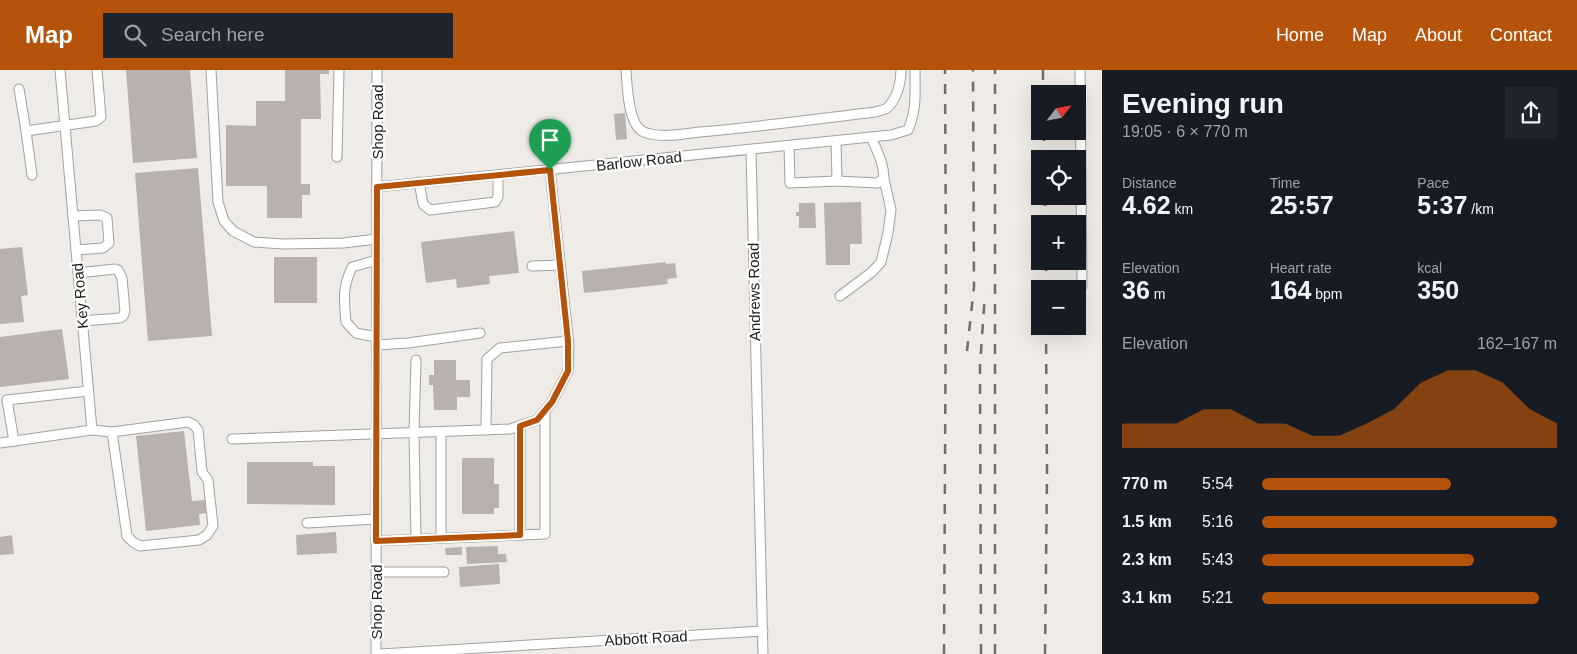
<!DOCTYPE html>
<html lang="en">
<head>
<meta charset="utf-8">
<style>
  body { margin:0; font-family:Helvetica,sans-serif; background:#20242c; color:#f1f3f6; height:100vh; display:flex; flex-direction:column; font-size:19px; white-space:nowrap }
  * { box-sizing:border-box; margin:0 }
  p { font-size:16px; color:#9ea1a6 }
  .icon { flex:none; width:28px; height:28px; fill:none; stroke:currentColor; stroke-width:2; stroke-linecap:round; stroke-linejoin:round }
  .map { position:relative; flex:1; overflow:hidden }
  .details { display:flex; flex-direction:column; background:#171b24; width:475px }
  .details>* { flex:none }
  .needle { width:32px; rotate:58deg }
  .controls { position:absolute; left:1031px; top:15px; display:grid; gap:10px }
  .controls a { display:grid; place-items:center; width:55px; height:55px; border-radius:0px; background:#171b24; box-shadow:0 5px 20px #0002; font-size:25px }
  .pin { position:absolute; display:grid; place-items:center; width:42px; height:42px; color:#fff; margin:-51px -21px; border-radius:50% 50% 50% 0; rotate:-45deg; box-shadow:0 0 5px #0007 }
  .pin .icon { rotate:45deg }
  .round { display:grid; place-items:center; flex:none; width:52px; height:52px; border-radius:0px; background:#20242c }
  .summary { display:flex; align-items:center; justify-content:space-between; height:85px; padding:0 20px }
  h1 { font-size:28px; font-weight:700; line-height:38px }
  .metrics { display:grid; grid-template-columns:repeat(3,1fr); gap:8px; height:85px; padding:5px 20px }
  .metrics div { display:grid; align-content:center }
  .metrics b { font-size:25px; font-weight:700 }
  .metrics small { font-size:14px; font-weight:400 }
  .metrics p { font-size:14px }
  .chart { height:140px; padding:10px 20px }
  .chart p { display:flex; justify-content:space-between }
  .chart svg { width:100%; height:90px; margin-top:5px; fill:#b45309; opacity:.7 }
  ul { padding:0 20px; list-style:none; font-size:16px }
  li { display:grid; grid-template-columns:80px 60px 1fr; align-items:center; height:38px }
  li i { height:12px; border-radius:6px; background:#b45309 }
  header { display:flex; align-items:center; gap:30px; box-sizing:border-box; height:70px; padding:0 25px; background:#b45309; color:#fff }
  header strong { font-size:24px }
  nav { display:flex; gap:28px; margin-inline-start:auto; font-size:18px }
  .search { width:350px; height:45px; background:#20242c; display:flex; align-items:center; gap:12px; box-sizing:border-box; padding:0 18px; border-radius:0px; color:#9ea1a6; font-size:19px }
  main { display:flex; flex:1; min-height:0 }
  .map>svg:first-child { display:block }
  .building { fill:#b8b1ad }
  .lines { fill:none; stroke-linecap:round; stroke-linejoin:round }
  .minor-casing { stroke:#a1a1a1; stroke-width:11 }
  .minor { stroke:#fff; stroke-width:9 }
  .rail { stroke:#6e6e6e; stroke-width:2.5; stroke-dasharray:10 10; stroke-linecap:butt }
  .route-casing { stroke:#fff; stroke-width:10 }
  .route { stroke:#b45309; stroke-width:6 }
  .labels { text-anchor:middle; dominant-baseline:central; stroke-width:4.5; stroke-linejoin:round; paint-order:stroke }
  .street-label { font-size:15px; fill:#202020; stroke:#fff }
</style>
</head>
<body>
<header>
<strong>Map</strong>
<div class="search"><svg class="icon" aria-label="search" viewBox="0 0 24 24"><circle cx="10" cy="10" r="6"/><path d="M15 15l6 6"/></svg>Search here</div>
<nav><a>Home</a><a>Map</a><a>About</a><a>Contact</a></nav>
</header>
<main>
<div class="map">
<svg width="1102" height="584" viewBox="0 0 1102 584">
  <rect width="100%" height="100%" fill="#efece7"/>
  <g class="building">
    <polygon points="126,0 190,0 197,88 133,93"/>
    <polygon points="285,0 329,0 329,4 320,4 321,49 301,49 301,114 310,114 310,125 302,125 302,148 267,148 267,116 226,116 226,55 256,56 256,31 285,31"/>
    <polygon points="625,43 627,69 616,70 614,44"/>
    <polygon points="198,98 212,266 148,271 135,103"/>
    <polygon points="861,132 862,174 850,174 850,195 826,195 824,133"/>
    <polygon points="799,133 815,133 816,158 799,158 799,146 796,146 796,142 799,142"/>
    <polygon points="514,161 519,203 489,206 490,214 457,218 456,209 426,213 421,172"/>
    <polygon points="22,177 28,225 21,226 24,252 0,254 0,179"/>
    <rect x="274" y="187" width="43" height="46"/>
    <polygon points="666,192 666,194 675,193 677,208 667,209 668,214 584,223 582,201"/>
    <polygon points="62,259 69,309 0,317 0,267"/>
    <polygon points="434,290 456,290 456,310 470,310 470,327 457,327 457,340 434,340 433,315 429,315 429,305 434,305"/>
    <polygon points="184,361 192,431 205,430 206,443 199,444 200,455 146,461 136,366"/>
    <polygon points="462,388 494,388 494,414 499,414 499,438 494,438 494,444 462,444"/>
    <polygon points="247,392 313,392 313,396 335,396 335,435 247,434"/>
    <polygon points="336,462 337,483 297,485 296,465"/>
    <polygon points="12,465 14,484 0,485 0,467"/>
    <polygon points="498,476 498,484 506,484 507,492 467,494 466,477"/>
    <polygon points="462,477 462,485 446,485 445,478"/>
    <polygon points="499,494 500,514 460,517 459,497"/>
  </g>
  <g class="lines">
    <defs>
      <g id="minor">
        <polyline points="60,0 92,360"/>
        <polyline points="211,0 218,132 224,151 233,161 254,172 283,174 343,173 377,169"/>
        <path d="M626 0C627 15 628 53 642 61 656 69 684 64 700 62 758 57 817 49 875 42 878 41 884 40 887 38 897 29 901 13 901 0"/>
        <polyline points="1080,0 1082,216"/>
        <polyline points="19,19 26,61"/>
        <polyline points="836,71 837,111"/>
        <path d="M789 76 790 113 837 111 877 113 884 109C884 93 877 81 871 67"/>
        <polyline points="751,80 763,584"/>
        <polyline points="337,87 339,0"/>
        <polyline points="32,105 26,61 96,51 101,47 97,0"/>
        <polyline points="419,112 423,134 430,140 495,132 498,127 498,105"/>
        <path d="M377 117 891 65 908 60C917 40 915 21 915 0"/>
        <polyline points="73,146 100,145 107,148 109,173 103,178 76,180"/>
        <polyline points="532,196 560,195"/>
        <polyline points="78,203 115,199 118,200 122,208 125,241 123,246 120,248 82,251"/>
        <polyline points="840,226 872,202 881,192 888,163 891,140 884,109"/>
        <path d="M376 267 356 263 346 252C344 229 342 219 352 197L377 190"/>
        <polyline points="376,275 408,273 480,263"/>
        <polyline points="520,356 520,465"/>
        <polyline points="486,360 487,289 500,278 568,271"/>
        <polyline points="441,362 441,468"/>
        <polyline points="232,369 510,359 537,350 552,332 568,301 569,275 550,100"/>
        <polyline points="14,371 7,330 88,321"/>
        <polyline points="0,373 92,360 112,362 188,352 194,355 198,360 202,402 208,410 213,456 207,465 199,470 140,476 133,472 127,466 112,362"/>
        <polyline points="307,453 376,449"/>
        <polyline points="416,469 414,363 416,290"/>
        <polyline points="376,471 545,464 545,341"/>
        <polyline points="376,502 444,502"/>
        <polyline points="376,584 377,0"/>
        <polyline points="380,584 763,561"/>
      </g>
    </defs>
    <use href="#minor" class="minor-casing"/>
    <use href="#minor" class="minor"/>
    <g class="rail">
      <polyline points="1043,0 1043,24"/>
      <polyline points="1044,61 1044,89"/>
      <polyline points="1045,126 1045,154"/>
      <polyline points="1046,191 1046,219"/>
      <polyline points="967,281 974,217 973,0"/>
      <polyline points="944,584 946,205 945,0"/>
      <polyline points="981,584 980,295 985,224"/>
      <polyline points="995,584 995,0"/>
      <polyline points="1045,584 1047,406 1046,256"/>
    </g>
  </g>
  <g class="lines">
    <defs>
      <polygon id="route" points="550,100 568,271 568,301 552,332 537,350 520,356 520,465 376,471 377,117"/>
    </defs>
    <use href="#route" class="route-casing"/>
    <use href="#route" class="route"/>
  </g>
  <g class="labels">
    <g class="street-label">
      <text transform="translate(377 52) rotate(-90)">Shop Road</text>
      <text transform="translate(639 91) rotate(-6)">Barlow Road</text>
      <text transform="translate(754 222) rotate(-91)">Andrews Road</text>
      <text transform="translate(80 226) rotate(-95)">Key Road</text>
      <text transform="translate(376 532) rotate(-90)">Shop Road</text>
      <text transform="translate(646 568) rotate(-3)">Abbott Road</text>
    </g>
  </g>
</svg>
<div class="controls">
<a><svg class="needle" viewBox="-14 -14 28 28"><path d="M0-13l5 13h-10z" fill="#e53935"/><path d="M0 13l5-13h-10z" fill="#9ea1a6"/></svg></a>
<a><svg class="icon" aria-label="locate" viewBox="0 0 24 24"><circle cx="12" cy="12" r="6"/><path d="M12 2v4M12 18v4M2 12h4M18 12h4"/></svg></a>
<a>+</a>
<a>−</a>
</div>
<div class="pin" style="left:550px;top:100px;background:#1e9e55"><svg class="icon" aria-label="arrive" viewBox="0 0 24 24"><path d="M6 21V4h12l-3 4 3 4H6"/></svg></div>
</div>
<section class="details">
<div class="summary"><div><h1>Evening run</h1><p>19:05 · 6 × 770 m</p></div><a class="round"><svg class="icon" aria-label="share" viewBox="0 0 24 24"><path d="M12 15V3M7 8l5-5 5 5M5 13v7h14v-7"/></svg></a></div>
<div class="metrics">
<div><p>Distance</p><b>4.62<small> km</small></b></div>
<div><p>Time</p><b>25:57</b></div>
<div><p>Pace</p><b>5:37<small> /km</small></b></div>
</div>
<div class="metrics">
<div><p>Elevation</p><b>36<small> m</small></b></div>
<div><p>Heart rate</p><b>164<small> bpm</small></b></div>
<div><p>kcal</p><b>350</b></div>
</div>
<div class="chart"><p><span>Elevation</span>162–167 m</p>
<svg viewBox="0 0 160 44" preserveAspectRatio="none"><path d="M0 44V32L10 32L20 32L30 25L40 25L50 32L60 32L70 38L80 38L90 32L100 25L110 12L120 6L130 6L140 12L150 25L160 32V44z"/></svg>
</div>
<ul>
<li><b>770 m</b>5:54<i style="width:64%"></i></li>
<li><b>1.5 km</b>5:16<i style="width:100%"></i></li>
<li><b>2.3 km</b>5:43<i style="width:72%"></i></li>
<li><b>3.1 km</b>5:21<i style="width:94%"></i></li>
</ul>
</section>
</main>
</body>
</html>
